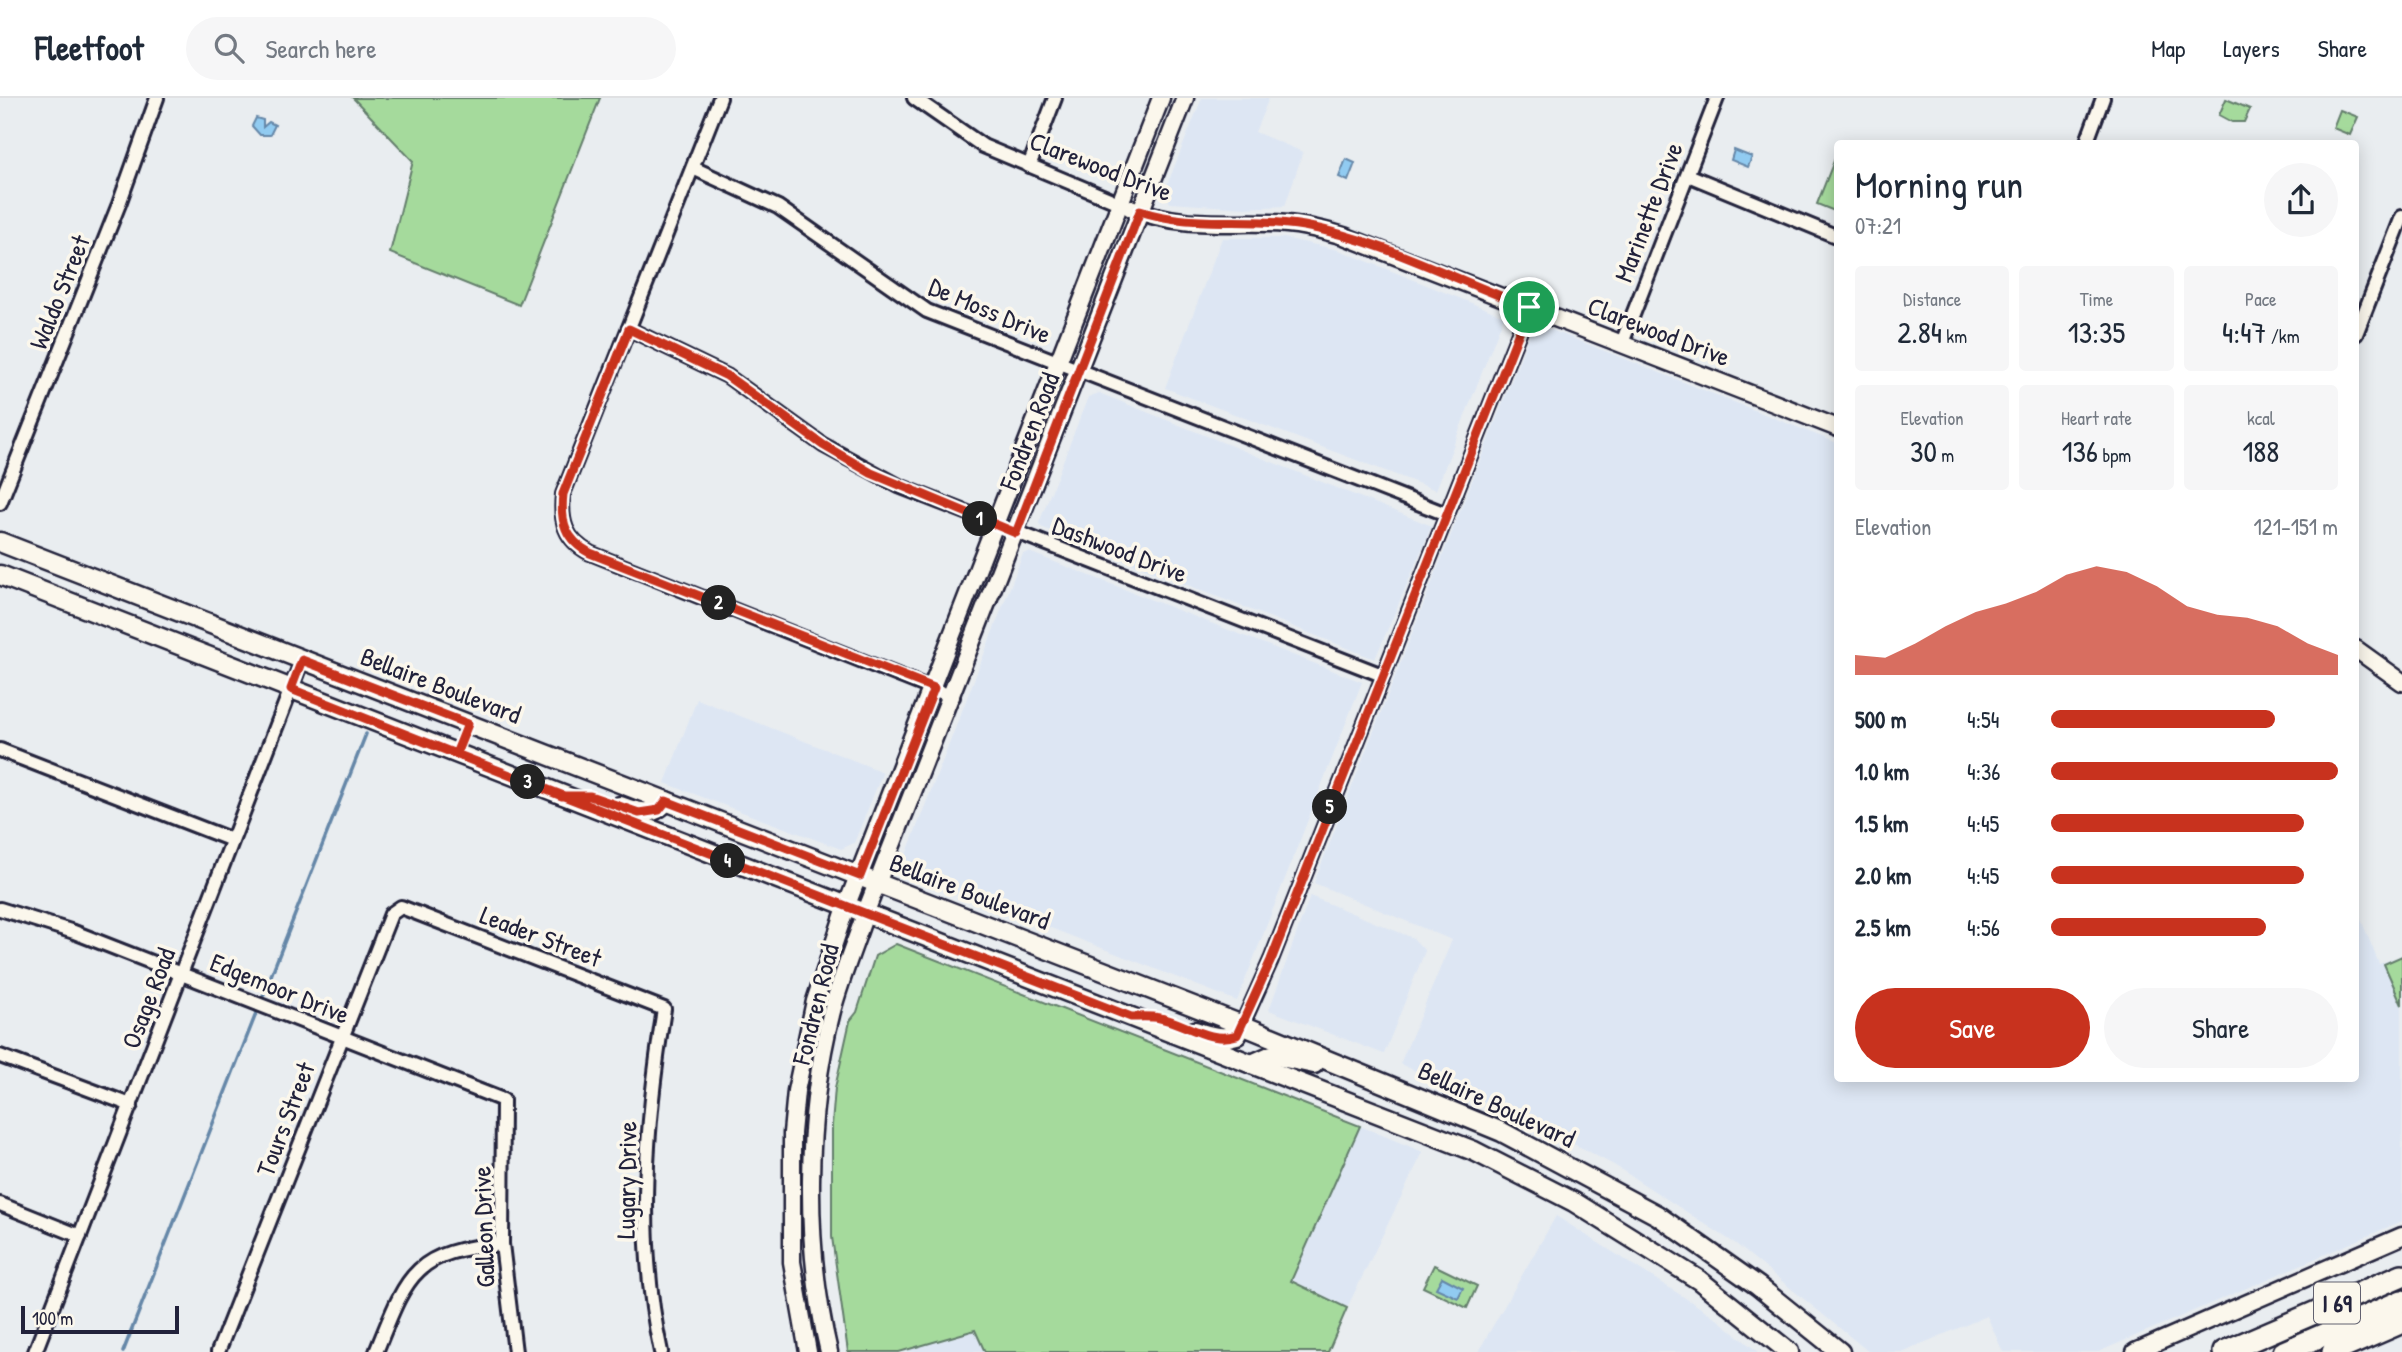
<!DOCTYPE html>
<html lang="en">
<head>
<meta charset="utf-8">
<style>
  body { margin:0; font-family:"Patrick Hand",sans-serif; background:#f6f6f7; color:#1f2937; height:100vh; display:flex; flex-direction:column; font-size:26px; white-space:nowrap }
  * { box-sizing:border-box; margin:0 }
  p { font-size:23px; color:#747a83 }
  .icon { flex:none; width:38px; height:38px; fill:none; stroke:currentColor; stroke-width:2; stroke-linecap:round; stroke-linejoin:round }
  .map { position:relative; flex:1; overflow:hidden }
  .sheet { position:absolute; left:1834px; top:42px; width:525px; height:942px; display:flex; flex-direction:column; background:#fff; border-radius:7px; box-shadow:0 4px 18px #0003 }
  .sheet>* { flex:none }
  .scale { position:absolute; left:21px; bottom:18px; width:158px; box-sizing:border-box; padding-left:7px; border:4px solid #22223b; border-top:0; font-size:19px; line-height:24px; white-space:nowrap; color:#22223b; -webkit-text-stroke:5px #fbf7ec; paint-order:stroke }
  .pin { position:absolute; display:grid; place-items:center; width:60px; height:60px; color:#fff; margin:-30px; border:4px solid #fff; border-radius:50%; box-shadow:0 2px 7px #0007 }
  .km { position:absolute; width:35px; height:35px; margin:-18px; border-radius:50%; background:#222; color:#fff; font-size:19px; line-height:35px; text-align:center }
  .round { display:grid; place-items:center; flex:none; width:74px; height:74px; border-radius:37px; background:#f6f6f7 }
  .summary { display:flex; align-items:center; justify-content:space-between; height:119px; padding:0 21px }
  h1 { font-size:38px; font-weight:600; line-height:52px }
  .metrics { display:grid; grid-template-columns:repeat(3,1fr); gap:10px; height:119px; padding:7px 21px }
  .metrics div { display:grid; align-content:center; border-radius:7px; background:#f6f6f7; text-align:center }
  .metrics b { font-size:30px; font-weight:600 }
  .metrics small { font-size:19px; font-weight:400 }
  .metrics p { font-size:19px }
  .chart { height:196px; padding:14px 21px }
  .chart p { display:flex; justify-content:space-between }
  .chart svg { width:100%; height:126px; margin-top:7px; fill:#c8321e; opacity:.7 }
  .cta { display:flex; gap:14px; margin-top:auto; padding:14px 21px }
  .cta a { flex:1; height:80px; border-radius:42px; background:#c8321e; color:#fff; font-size:28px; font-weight:600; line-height:80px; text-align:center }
  .cta a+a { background:#f6f6f7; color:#1f2937 }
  ul { padding:0 21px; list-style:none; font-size:23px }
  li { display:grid; grid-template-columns:112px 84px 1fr; align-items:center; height:52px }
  li i { height:18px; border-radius:9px; background:#c8321e }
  header { display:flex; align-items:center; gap:42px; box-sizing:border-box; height:98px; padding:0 35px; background:#fff; border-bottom:2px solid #e0e1e3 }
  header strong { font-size:33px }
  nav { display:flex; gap:38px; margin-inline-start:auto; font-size:24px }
  .search { width:490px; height:63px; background:#f6f6f7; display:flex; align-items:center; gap:18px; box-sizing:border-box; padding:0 24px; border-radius:38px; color:#747a83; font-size:26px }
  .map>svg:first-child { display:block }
  .built { fill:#dde6f3 }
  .green { fill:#a5da9c; stroke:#647e6c; stroke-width:2 }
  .water { fill:#91cbf1; stroke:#6587a8; stroke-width:2 }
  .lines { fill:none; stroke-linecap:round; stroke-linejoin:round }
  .stream { stroke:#6587a8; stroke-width:3.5 }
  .street-casing { stroke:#22223b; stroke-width:18 }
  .secondary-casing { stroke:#22223b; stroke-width:21 }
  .primary-casing { stroke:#22223b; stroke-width:23 }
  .highway-casing { stroke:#22223b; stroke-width:26 }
  .street { stroke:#fbf7ec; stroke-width:12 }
  .secondary { stroke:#fbf7ec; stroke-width:16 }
  .primary { stroke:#fbf7ec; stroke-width:18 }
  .highway { stroke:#fbf7ec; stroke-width:21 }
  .route-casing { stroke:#fff; stroke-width:14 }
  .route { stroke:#c8321e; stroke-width:9 }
  .labels { text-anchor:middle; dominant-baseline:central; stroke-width:7; stroke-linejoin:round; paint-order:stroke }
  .shield { fill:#fbf7ec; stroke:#636270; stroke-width:2 }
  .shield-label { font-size:24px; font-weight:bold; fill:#22223b }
  .street-label { font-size:26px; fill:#22223b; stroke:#fbf7ec }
</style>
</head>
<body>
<header>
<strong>Fleetfoot</strong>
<div class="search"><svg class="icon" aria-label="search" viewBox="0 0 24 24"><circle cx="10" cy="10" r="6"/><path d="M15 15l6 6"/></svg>Search here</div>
<nav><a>Map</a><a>Layers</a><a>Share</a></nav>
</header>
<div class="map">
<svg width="2402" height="1254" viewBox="0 0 2402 1254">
  <rect width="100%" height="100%" fill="#e9edf0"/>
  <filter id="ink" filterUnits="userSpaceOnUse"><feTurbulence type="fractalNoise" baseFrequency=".0143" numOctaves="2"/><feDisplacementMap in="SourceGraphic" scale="14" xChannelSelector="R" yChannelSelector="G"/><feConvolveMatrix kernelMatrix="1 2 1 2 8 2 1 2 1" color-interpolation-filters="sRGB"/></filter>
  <g filter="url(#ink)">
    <g class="built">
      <polygon points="1202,0 1269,0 1255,34 1303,54 1285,108 1245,110 1170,105 1165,92"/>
      <polygon points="1222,140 1284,140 1339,152 1504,218 1436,392 1165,290"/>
      <polygon points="1534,225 1837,345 1838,980 2356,980 2356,809 2379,866 2402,857 2402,1123 2098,1254 2003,1254 1987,1218 1902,1254 1869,1254 1736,1146 1614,1067 1531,1024 1400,966 1452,842 1314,785"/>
      <polygon points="1099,295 1432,428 1375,561 1041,429 1039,425 1088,299"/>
      <polygon points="1029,454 1362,584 1237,903 910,775 908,769 902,767 1023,456"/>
      <polygon points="697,601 883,674 854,745 841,751 665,685"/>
      <polygon points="1310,798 1413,840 1425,853 1384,956 1269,912"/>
      <polygon points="1360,1028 1423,1054 1347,1210 1291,1184"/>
      <polygon points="1556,1118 1712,1217 1758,1254 1478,1254"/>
      <polygon points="976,1231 985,1254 899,1254"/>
    </g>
    <g class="green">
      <polygon points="353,0 600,0 519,207 390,155 413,63"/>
      <polygon points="2226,1 2250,11 2244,24 2232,24 2219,17"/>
      <polygon points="2340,12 2358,19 2350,37 2333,30"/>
      <polygon points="1836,58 1838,59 1837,114 1817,106"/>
      <polygon points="896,846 1360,1028 1291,1183 1347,1210 1328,1254 985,1254 975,1232 899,1254 848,1254 832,1139 832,1027 835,990 850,923 857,914 875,858"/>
      <polygon points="2402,858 2402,907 2384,866"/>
      <polygon points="1434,1167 1477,1188 1467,1210 1423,1189"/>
    </g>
    <g class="water">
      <polygon points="256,20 263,22 263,29 269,24 275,27 270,37 260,37 252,28"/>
      <polygon points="1734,52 1752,59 1748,69 1731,62"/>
      <polygon points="1346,61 1355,65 1348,83 1339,79"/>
      <polygon points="1442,1179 1463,1190 1458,1200 1436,1190"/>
    </g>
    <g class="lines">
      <polyline class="stream" points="123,1254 366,636"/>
      <defs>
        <g id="street">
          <path d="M720 0 563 396C560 423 565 442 590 455L953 599"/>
          <polyline points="914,0 983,48 1119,105"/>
          <polyline points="2086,46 2103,0"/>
          <polyline points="1029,68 1055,0"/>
          <polyline points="693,70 778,109 927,213 1446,416"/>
          <polyline points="1688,77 1838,139"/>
          <polyline points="629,231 727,278 823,347 899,388 1382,577"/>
          <polyline points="2356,236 2402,119"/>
          <polyline points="1622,245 1717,0"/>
          <polyline points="0,405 119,106 157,0"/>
          <polyline points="0,652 232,742"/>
          <polyline points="0,811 74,834 503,1002 502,1146 515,1254"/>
          <polyline points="1242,927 1271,862 1529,209"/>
          <polyline points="0,958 131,1007"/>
          <polyline points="0,1106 80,1138"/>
          <polyline points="35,1254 302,562"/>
          <path d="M218 1254 391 816 401 809 664 911C646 1024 636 1141 661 1254"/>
          <path d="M376 1254C407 1177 413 1153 502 1146"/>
        </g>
        <g id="secondary">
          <path d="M1131 110C1176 129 1221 124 1269 125 1295 125 1319 131 1344 138L1838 330"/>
          <polyline points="2356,551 2402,584"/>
          <polyline points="808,1254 792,1164 792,1035 796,993 815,903 846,809 1161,0"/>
          <path d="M829 1254C804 1149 805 1017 832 913 841 880 854 848 865 816L1185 0"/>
          <polyline points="2135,1254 2402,1138"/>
        </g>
        <g id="primary">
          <polyline points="0,444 1242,927 1502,1034 1657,1117 1758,1188 1840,1254"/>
          <polyline points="0,477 1474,1053 1574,1104 1699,1182 1789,1254"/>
          <path d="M620 708C638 715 653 719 666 703"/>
          <path d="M1195 933C1209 938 1222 942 1237 937L1242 927"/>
          <polyline points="1252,966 1272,957 1314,966"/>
        </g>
        <g id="highway">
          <polyline points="2224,1254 2402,1177"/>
          <polyline points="2284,1254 2402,1203"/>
          <polyline points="2333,1254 2402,1224"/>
        </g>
      </defs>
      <use href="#street" class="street-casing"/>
      <use href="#secondary" class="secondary-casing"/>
      <use href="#primary" class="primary-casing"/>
      <use href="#highway" class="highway-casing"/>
      <use href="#street" class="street"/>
      <use href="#secondary" class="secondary"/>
      <use href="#primary" class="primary"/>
      <use href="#highway" class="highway"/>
    </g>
  </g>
  <g class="lines" filter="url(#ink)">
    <defs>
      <path id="route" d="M1529 209C1457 183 1379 141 1304 128 1248 118 1194 131 1140 113L1016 435 871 375 823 347 727 278 629 231 563 396C560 423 565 442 590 455L934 590 860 778 666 703 659 712 639 715 590 698H562L291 591 302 562 468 626 456 656C681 744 906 832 1131 919 1140 919 1151 918 1160 920 1186 925 1209 946 1237 937L1271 862 1529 209"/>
    </defs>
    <use href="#route" class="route-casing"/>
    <use href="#route" class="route"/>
  </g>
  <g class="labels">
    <rect class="shield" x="2314" y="1184.5" width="46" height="41" rx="5"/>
    <g class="shield-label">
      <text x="2337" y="1205">I 69</text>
    </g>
    <g class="street-label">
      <text transform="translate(1101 68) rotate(21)">Clarewood Drive</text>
      <text transform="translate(1648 114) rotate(-69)">Marinette Drive</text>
      <text transform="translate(59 194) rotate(-68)">Waldo Street</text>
      <text transform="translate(990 212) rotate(23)">De Moss Drive</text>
      <text transform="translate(1659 233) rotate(21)">Clarewood Drive</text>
      <text transform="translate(1029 333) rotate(-69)">Fondren Road</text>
      <text transform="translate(1120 451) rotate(21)">Dashwood Drive</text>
      <text transform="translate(441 587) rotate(21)">Bellaire Boulevard</text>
      <text transform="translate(970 793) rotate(21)">Bellaire Boulevard</text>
      <text transform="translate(541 838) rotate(21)">Leader Street</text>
      <text transform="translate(280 890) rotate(22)">Edgemoor Drive</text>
      <text transform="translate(148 900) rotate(-69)">Osage Road</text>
      <text transform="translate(815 906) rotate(-76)">Fondren Road</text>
      <text transform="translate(1497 1006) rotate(25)">Bellaire Boulevard</text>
      <text transform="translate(285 1021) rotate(-69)">Tours Street</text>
      <text transform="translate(626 1082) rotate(-89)">Lugary Drive</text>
      <text transform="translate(483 1129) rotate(-92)">Galleon Drive</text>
    </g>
  </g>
</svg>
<div class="scale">100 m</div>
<div class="pin" style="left:1529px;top:209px;background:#1e9e55"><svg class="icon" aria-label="arrive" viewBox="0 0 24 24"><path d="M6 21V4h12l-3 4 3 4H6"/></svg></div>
<b class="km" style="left:980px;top:421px">1</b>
<b class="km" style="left:719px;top:505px">2</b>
<b class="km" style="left:528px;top:684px">3</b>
<b class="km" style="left:728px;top:763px">4</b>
<b class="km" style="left:1330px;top:709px">5</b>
<section class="sheet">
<div class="summary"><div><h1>Morning run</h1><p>07:21</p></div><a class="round"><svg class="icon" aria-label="share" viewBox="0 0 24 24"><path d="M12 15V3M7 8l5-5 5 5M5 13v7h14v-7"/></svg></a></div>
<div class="metrics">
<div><p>Distance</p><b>2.84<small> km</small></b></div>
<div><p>Time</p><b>13:35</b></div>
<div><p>Pace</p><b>4:47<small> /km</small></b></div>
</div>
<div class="metrics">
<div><p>Elevation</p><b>30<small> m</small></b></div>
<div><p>Heart rate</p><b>136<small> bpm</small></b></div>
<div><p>kcal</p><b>188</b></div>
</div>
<div class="chart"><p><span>Elevation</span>121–151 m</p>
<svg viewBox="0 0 160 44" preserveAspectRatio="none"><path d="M0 44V37L10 38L20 33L30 27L40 22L50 19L60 15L70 9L80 6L90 8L100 13L110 20L120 23L130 24L140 27L150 33L160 37V44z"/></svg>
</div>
<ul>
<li><b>500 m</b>4:54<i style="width:78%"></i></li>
<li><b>1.0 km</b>4:36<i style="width:100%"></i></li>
<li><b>1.5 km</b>4:45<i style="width:88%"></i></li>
<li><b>2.0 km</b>4:45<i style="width:88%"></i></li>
<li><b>2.5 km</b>4:56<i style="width:75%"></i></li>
</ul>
<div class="cta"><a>Save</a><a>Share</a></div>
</section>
</div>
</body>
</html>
